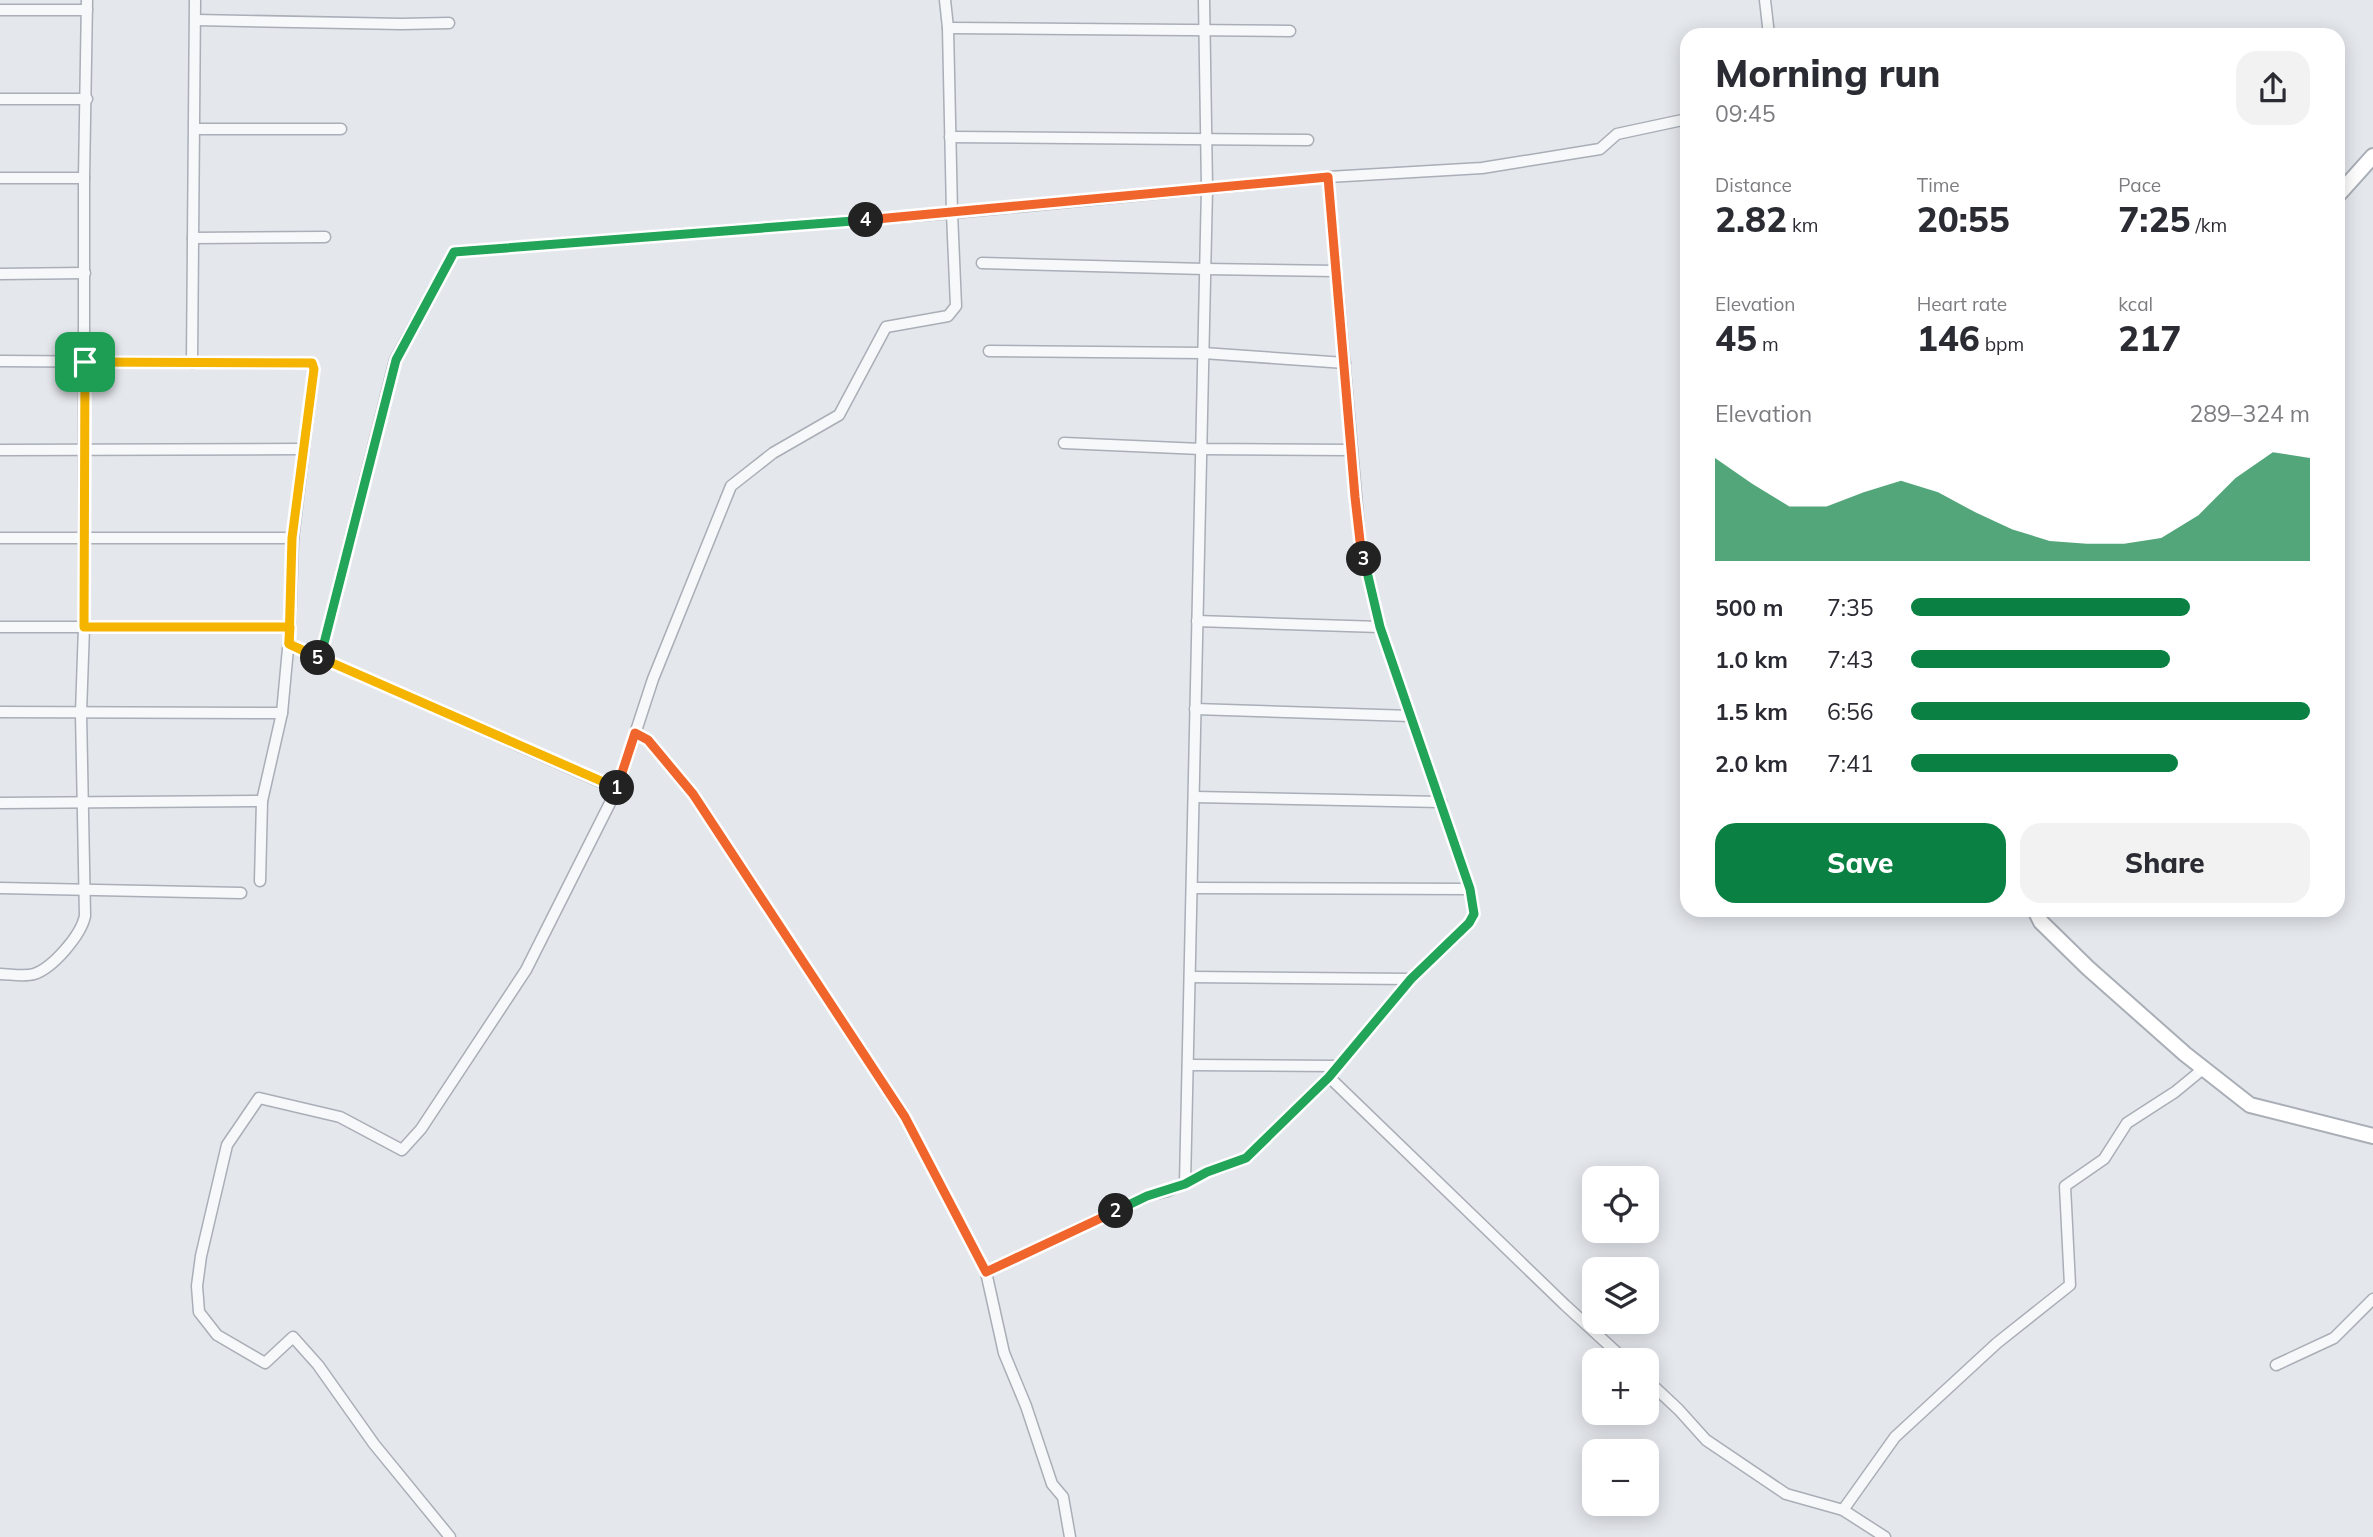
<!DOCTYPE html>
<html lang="en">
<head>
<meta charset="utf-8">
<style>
  body { margin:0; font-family:Mulish,sans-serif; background:#f2f2f3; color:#2b2b33; height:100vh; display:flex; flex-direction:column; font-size:26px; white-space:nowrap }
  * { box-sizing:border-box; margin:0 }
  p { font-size:23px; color:#7c7c81 }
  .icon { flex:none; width:38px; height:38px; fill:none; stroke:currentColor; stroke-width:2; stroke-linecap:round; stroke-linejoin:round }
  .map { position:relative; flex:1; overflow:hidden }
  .sheet { position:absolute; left:1680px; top:28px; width:665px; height:889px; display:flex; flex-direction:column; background:#fff; border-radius:21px; box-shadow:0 4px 18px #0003 }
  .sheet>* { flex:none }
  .fabs { position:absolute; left:1582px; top:1166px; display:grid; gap:14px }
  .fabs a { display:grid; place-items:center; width:77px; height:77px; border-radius:14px; background:#fff; box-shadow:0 4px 18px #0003; font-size:35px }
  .pin { position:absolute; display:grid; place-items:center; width:60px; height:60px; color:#fff; margin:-30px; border-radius:14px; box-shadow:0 4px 10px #0006 }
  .km { position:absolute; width:35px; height:35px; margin:-18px; border-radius:50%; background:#222; color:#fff; font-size:19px; line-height:35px; text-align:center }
  .round { display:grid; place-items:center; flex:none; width:74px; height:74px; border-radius:21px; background:#f2f2f3 }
  .overview { display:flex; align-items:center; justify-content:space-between; height:119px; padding:0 35px }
  h1 { font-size:38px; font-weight:800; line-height:52px }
  .metrics { display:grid; grid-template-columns:repeat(3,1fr); gap:10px; height:119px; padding:7px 35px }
  .metrics div { display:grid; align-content:center }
  .metrics b { font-size:35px; font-weight:800 }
  .metrics small { font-size:19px; font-weight:400 }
  .metrics p { font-size:19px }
  .chart { height:196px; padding:14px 35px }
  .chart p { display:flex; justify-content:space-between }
  .chart svg { width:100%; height:126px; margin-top:7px; fill:#0b8043; opacity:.7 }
  .button { display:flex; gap:14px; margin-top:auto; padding:14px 35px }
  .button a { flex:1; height:80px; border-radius:21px; background:#0b8043; color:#fff; font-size:28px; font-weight:800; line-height:80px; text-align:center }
  .button a+a { background:#f2f2f3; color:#2b2b33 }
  ul { padding:0 35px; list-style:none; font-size:23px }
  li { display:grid; grid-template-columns:112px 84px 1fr; align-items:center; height:52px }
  li i { height:18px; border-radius:9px; background:#0b8043 }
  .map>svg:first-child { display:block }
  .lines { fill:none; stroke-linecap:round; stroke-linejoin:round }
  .street-casing { stroke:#a9aeb7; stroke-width:13 }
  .secondary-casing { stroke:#a9aeb7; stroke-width:18 }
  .street { stroke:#f7f8fa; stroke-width:10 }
  .secondary { stroke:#fff; stroke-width:14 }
  .split-1-casing { stroke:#fff; stroke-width:14 }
  .split-2-casing { stroke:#fff; stroke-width:14 }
  .split-3-casing { stroke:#fff; stroke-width:14 }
  .split-4-casing { stroke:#fff; stroke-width:14 }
  .split-5-casing { stroke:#fff; stroke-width:14 }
  .split-6-casing { stroke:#fff; stroke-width:14 }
  .split-1 { stroke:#f5b400; stroke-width:9 }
  .split-2 { stroke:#f0652b; stroke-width:9 }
  .split-3 { stroke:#22a559; stroke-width:9 }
  .split-4 { stroke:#f0652b; stroke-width:9 }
  .split-5 { stroke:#22a559; stroke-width:9 }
  .split-6 { stroke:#f5b400; stroke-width:9 }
</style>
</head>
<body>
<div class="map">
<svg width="2373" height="1537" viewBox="0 0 2373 1537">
  <rect width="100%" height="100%" fill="#e4e7ec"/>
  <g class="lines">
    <defs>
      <g id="street">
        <polyline points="1765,0 1769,35"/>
        <polyline points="0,10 87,10"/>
        <polyline points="196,20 402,24 449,23"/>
        <polyline points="948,28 1290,31"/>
        <polyline points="0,99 87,99"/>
        <polyline points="195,129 341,129"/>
        <polyline points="950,137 1308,140"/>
        <polyline points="0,178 84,178"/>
        <polyline points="193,238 325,237"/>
        <polyline points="982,263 1205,269 1336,271"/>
        <polyline points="0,274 85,273"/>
        <polyline points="989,351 1203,353 1345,363"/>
        <polyline points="0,361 312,363 314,369 293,538 290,627 282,713 262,801 260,881"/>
        <polyline points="192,363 195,0"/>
        <polyline points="1064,443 1201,449 1351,450"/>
        <polyline points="0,450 304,449"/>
        <polyline points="0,538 293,538"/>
        <polyline points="1197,621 1380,627"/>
        <polyline points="0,627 290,627"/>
        <polyline points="289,644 617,789"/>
        <polyline points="320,659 395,360 454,252 952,213 1328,177 1482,168 1600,149 1617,134 1687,119"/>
        <polyline points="1195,709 1411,716"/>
        <polyline points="0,712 282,713"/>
        <polyline points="635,733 648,740 693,794 905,1117 986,1272 1004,1353 1026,1406 1052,1484 1063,1497 1070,1537"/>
        <polyline points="1194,797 1441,802"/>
        <polyline points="0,803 262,801"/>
        <polyline points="0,888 241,893"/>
        <polyline points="1192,888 1470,889"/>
        <path d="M0 974C10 974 24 977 34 974 53 968 81 935 85 916L81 713 84 627V178L87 0"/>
        <polyline points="1190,977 1411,979"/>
        <polyline points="1188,1065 1337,1066"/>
        <polyline points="1329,1077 1565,1305 1625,1360"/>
        <polyline points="1185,1184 1207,188 1204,0"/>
        <polyline points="986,1272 1147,1196 1168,1191 1207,1172 1246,1158 1329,1077 1411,979 1469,923 1474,914 1470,889 1380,627 1360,541 1328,177"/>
        <polyline points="2276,1365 2334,1338 2373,1299"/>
        <polyline points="1647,1380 1679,1410 1706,1440 1786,1494 1843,1510 1885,1537"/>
        <polyline points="1843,1510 1895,1437 1997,1343 2070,1285 2065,1186 2104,1159 2127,1123 2175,1092 2203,1069"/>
        <polyline points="450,1537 374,1444 318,1365 293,1337 265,1363 217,1335 199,1312 197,1286 201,1256 227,1145 259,1098 340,1117 402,1150 421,1129 526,970 617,789 653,679 731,486 773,453 839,415 886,327 948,316 956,306 952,213 948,28 945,0"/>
      </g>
      <g id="secondary">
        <polyline points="2338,195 2373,156"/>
        <polyline points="2035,910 2041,922 2088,968 2185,1054 2250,1105 2373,1136"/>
      </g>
    </defs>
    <use href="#street" class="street-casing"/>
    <use href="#secondary" class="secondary-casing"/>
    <use href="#street" class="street"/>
    <use href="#secondary" class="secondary"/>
  </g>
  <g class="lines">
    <defs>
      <polyline id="split-1" points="85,362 84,627 290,627 289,644 617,788"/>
      <polyline id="split-2" points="617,788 635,733 648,740 693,794 905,1117 986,1272 1116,1211"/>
      <polyline id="split-3" points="1116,1211 1147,1196 1185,1184 1207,1172 1246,1158 1329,1077 1411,979 1469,923 1474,914 1470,889 1380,627 1364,559"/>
      <polyline id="split-4" points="866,220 1328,177 1355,497 1360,541 1364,559"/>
      <polyline id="split-5" points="318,658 320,659 396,360 454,252 866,220"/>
      <polyline id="split-6" points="85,362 312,363 314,369 292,538 289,644 318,658"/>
    </defs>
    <use href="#split-1" class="split-1-casing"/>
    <use href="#split-2" class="split-2-casing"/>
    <use href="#split-3" class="split-3-casing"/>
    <use href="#split-4" class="split-4-casing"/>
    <use href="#split-5" class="split-5-casing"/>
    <use href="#split-6" class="split-6-casing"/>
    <use href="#split-1" class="split-1"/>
    <use href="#split-2" class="split-2"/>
    <use href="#split-3" class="split-3"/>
    <use href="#split-4" class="split-4"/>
    <use href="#split-5" class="split-5"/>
    <use href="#split-6" class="split-6"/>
  </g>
</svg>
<div class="fabs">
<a><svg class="icon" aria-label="locate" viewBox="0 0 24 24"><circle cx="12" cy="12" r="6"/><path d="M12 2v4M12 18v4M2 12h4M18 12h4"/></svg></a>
<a><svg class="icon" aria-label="layers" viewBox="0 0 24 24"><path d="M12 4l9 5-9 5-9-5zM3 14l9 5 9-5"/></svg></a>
<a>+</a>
<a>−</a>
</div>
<div class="pin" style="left:85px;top:362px;background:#1e9e55"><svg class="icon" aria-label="arrive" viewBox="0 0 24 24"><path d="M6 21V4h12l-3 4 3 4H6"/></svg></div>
<b class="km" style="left:617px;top:788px">1</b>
<b class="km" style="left:1116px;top:1211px">2</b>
<b class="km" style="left:1364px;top:559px">3</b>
<b class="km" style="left:866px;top:220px">4</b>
<b class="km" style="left:318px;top:658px">5</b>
<section class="sheet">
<div class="overview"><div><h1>Morning run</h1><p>09:45</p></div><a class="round"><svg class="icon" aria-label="share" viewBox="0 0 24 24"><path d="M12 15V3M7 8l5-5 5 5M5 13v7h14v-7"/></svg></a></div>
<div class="metrics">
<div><p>Distance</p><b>2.82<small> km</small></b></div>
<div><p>Time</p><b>20:55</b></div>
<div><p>Pace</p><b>7:25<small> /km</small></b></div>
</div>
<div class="metrics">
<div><p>Elevation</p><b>45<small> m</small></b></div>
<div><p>Heart rate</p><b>146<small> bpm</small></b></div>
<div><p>kcal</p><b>217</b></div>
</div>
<div class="chart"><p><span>Elevation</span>289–324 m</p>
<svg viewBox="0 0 160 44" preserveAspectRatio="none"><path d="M0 44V8L10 17L20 25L30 25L40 20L50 16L60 20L70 27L80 33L90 37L100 38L110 38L120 36L130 28L140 15L150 6L160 8V44z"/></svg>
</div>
<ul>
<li><b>500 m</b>7:35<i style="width:70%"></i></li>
<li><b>1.0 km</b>7:43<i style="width:65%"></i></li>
<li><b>1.5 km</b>6:56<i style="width:100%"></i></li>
<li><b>2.0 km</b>7:41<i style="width:67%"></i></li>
</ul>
<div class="button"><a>Save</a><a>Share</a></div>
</section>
</div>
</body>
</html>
